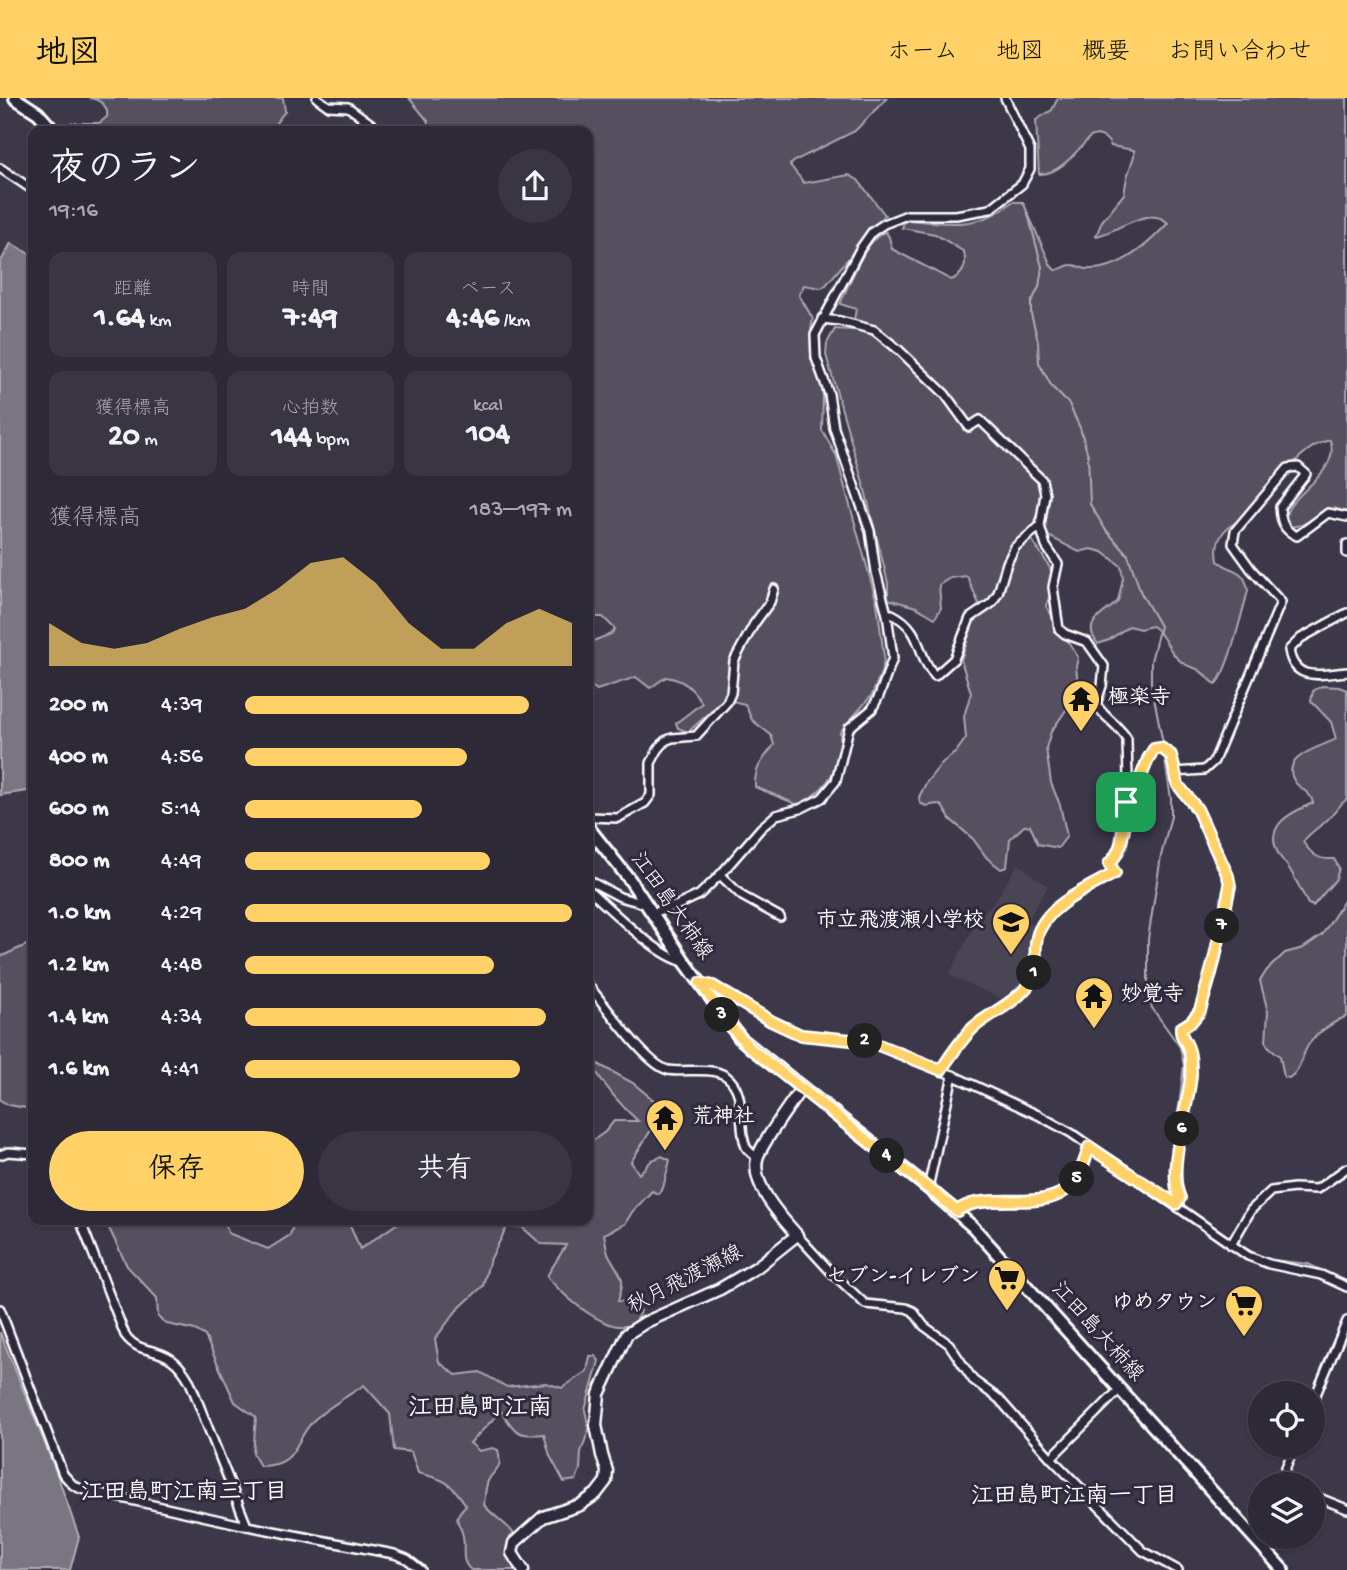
<!DOCTYPE html>
<html lang="ja">
<head>
<meta charset="utf-8">
<style>
  body { margin:0; font-family:"Gochi Hand","Klee One",sans-serif; background:#393542; color:#f1f3f6; height:100vh; display:flex; flex-direction:column; font-size:26px; white-space:nowrap }
  * { box-sizing:border-box; margin:0 }
  p { font-size:23px; color:#a7a6ad }
  .icon { flex:none; width:38px; height:38px; fill:none; stroke:currentColor; stroke-width:2; stroke-linecap:round; stroke-linejoin:round }
  .map { position:relative; flex:1; overflow:hidden }
  .details { position:absolute; left:28px; top:28px; width:565px; height:1099px; display:flex; flex-direction:column; background:#2d2937; border-radius:14px; box-shadow:0 2px 5px #0004,0 0 0 2px #484552 }
  .details>* { flex:none }
  .buttons { position:absolute; left:1248px; top:1283px; display:grid; gap:14px }
  .buttons a { display:grid; place-items:center; width:77px; height:77px; border-radius:50%; background:#2d2937; box-shadow:0 2px 5px #0004,0 0 0 2px #484552; font-size:35px }
  .pin { position:absolute; display:grid; place-items:center; width:60px; height:60px; color:#fff; margin:-30px; border-radius:14px; box-shadow:0 4px 10px #0006 }
  .km { position:absolute; width:35px; height:35px; margin:-18px; border-radius:50%; background:#222; color:#fff; font-size:19px; line-height:35px; text-align:center }
  .round { display:grid; place-items:center; flex:none; width:74px; height:74px; border-radius:37px; background:#393542 }
  .summary { display:flex; align-items:center; justify-content:space-between; height:119px; padding:0 21px }
  h1 { font-size:38px; font-weight:800; line-height:52px }
  .figures { display:grid; grid-template-columns:repeat(3,1fr); gap:10px; height:119px; padding:7px 21px }
  .figures div { display:grid; align-content:center; border-radius:14px; background:#393542; text-align:center }
  .figures b { font-size:30px; font-weight:800 }
  .figures small { font-size:19px; font-weight:400 }
  .figures p { font-size:19px }
  .chart { height:196px; padding:14px 21px }
  .chart p { display:flex; justify-content:space-between }
  .chart svg { width:100%; height:126px; margin-top:7px; fill:#ffd166; opacity:.7 }
  .button { display:flex; gap:14px; margin-top:auto; padding:14px 21px }
  .button a { flex:1; height:80px; border-radius:42px; background:#ffd166; color:#111; font-size:28px; font-weight:800; line-height:80px; text-align:center }
  .button a+a { background:#393542; color:#f1f3f6 }
  ul { padding:0 21px; list-style:none; font-size:23px }
  li { display:grid; grid-template-columns:112px 84px 1fr; align-items:center; height:52px }
  li i { height:18px; border-radius:9px; background:#ffd166 }
  header { display:flex; align-items:center; gap:42px; box-sizing:border-box; height:98px; padding:0 35px; background:#ffd166; color:#111 }
  header strong { font-size:33px }
  nav { display:flex; gap:38px; margin-inline-start:auto; font-size:24px }
  .map>svg:first-child { display:block }
  .built { fill:#494455 }
  .green { fill:#555060; stroke:#aaa8b0; stroke-width:2 }
  .water { fill:#797682; stroke:#afadb4; stroke-width:2 }
  .lines { fill:none; stroke-linecap:round; stroke-linejoin:round }
  .stream { stroke:#afadb4; stroke-width:2 }
  .street-casing { stroke:#fff; stroke-width:12 }
  .secondary-casing { stroke:#fff; stroke-width:15 }
  .primary-casing { stroke:#fff; stroke-width:16 }
  .street { stroke:#2f2a3d; stroke-width:7 }
  .secondary { stroke:#2f2a3d; stroke-width:10 }
  .primary { stroke:#2f2a3d; stroke-width:10 }
  .route-casing { stroke:#fff; stroke-width:14 }
  .route { stroke:#ffd166; stroke-width:9 }
  .labels { text-anchor:middle; dominant-baseline:central; stroke-width:6; stroke-linejoin:round; paint-order:stroke }
  .poi-label { font-size:21px; font-weight:bold; fill:#fff; stroke:#2f2a3d; text-anchor:start }
  .street-label { font-size:21px; fill:#fff; stroke:#2f2a3d }
  .neighbourhood-label { font-size:23px; font-weight:bold; fill:#fff; stroke:#2f2a3d }
  .quarter-label { font-size:24px; font-weight:bold; fill:#fff; stroke:#2f2a3d }
</style>
</head>
<body>
<header>
<strong>地図</strong>
<nav><a>ホーム</a><a>地図</a><a>概要</a><a>お問い合わせ</a></nav>
</header>
<div class="map">
<svg width="1347" height="1472" viewBox="0 0 1347 1472">
  <rect width="100%" height="100%" fill="#3c3749"/>
  <filter id="ink" filterUnits="userSpaceOnUse"><feTurbulence type="fractalNoise" baseFrequency=".0143" numOctaves="2"/><feDisplacementMap in="SourceGraphic" scale="14" xChannelSelector="R" yChannelSelector="G"/><feConvolveMatrix kernelMatrix="1 2 1 2 8 2 1 2 1" color-interpolation-filters="sRGB"/></filter>
  <g filter="url(#ink)">
    <polygon class="built" points="1018,766 1048,788 1027,824 1037,829 1034,867 1027,884 1006,903 949,877 978,820 993,805"/>
    <g class="green">
      <path d="M89 0H283L285 13 270 33H63L70 25H99L107 19C109 8 99 1 89 0Z"/>
      <path d="M409 0H887L855 33 796 62 790 67 804 85 849 77 858 82 885 117 826 187 821 190 804 187 799 197 813 221 811 232 823 298 822 332 836 357 877 505 884 558 883 570 872 597 840 634C843 666 830 689 802 705L796 706 755 689C754 670 763 661 774 647L771 637 752 622 745 606 728 602 717 608 688 634 678 630 676 625 702 605C692 590 685 582 666 579L650 590 636 579 597 592 588 586V545L611 536 615 531 603 519H588V33H425L428 23Z"/>
      <path d="M1058 0H1347V414L1334 410 1302 427 1289 429C1270 402 1344 380 1330 342 1295 349 1273 397 1246 418 1235 427 1225 427 1219 442 1216 450 1217 456 1218 463 1233 475 1245 470 1248 493 1243 510 1227 579 1215 586 1210 582 1203 574 1197 571 1188 568 1184 567 1177 560 1167 550 1165 537 1152 528L1140 531 1129 528 1109 542 1098 546C1080 523 1105 517 1118 503L1123 480 1121 468 1103 454 1091 451 1079 454 1039 433 1029 435C1035 452 1055 468 1053 486 1052 493 1048 501 1046 508L1078 559 1076 569 1079 593 1051 634 1046 650 1051 685 1060 707 1067 738 1058 750 1038 746 1030 727 1024 728 1010 741 1007 769 1001 771 987 760 973 741 950 721 942 708 937 706 926 708 920 705 919 699 926 685 942 665 956 654 966 640 964 618 971 595 961 562 979 506 967 478 950 480 939 487 941 510 935 520 916 509 888 501V485L864 388 826 257 827 245 835 231 852 232 856 211 840 206C849 188 866 138 886 134L889 139 892 151 951 182C964 177 967 167 964 154L935 136 902 130 904 124 909 122C947 126 981 131 1012 104H1023L1051 168 1055 172C1061 172 1066 167 1071 167 1076 166 1082 171 1087 171 1118 173 1148 147 1168 125 1148 106 1117 135 1096 138L1102 123 1124 96 1127 79 1134 58V52L1111 48C1107 39 1097 34 1089 40 1076 54 1059 77 1039 76L1036 22 1052 12Z"/>
      <path d="M1322 588 1339 589 1347 592V701C1339 707 1335 715 1328 721 1319 730 1310 734 1303 744 1312 757 1318 762 1334 761L1339 770 1336 781 1313 808 1308 806C1302 794 1296 782 1289 770 1286 766 1282 762 1279 757 1262 727 1292 714 1313 705 1311 694 1301 692 1295 684 1278 658 1322 649 1336 641L1331 624 1311 603 1313 593Z"/>
      <path d="M1347 798V918C1334 924 1318 934 1309 946 1301 957 1302 972 1289 980L1284 979 1280 958 1268 948 1266 943 1268 914 1260 883 1267 872 1285 855 1303 850 1322 837Z"/>
      <polygon points="33,844 33,1011 9,1007 0,1002 0,859"/>
      <path d="M598 966 633 985 662 1009 661 1016 631 1064 639 1076 652 1062 662 1058 670 1062 663 1090 658 1096 652 1093 632 1114 625 1126 604 1136C606 1144 606 1153 610 1159 622 1180 626 1178 618 1203L636 1204 641 1213C627 1256 561 1197 547 1178L566 1147 541 1146 522 1129H507L489 1164 483 1188 457 1212 435 1241 439 1264 456 1277 480 1274 507 1289 546 1285 562 1290 587 1273 590 1258H596L599 1263 585 1312 589 1331 581 1354 580 1371 576 1382 564 1384 550 1358 544 1336C518 1339 516 1335 501 1313L470 1345 479 1353 493 1350 498 1352C503 1373 496 1368 488 1383 485 1390 485 1400 484 1407 493 1418 506 1425 514 1436 508 1450 513 1459 514 1472H471C459 1461 466 1452 463 1438 460 1423 450 1423 466 1407 451 1384 444 1381 418 1375L411 1354 394 1352 390 1316 364 1287C348 1298 328 1309 314 1322 293 1343 299 1368 260 1368L253 1356 256 1319 235 1304 205 1238 195 1232 167 1226 158 1219 157 1200 127 1168 105 1122H225L228 1135 268 1151 290 1137 295 1122H348L360 1151 398 1125 425 1122H588V1046L605 1034 614 1023H638C619 1006 606 990 593 969Z"/>
    </g>
    <g class="water">
      <polygon points="11,145 33,158 33,694 27,693 0,697 0,165"/>
      <polygon points="0,1234 57,1376 79,1439 70,1472 0,1472"/>
    </g>
    <g class="lines">
      <g class="stream">
        <polyline points="1028,116 1042,169 1039,189 1031,205 1031,216 1038,243 1039,265 1052,289 1069,306 1080,330 1088,357 1090,406 1105,431 1128,457 1141,495 1160,528 1151,563 1151,584 1163,646"/>
        <polyline points="1164,656 1171,701 1171,718 1161,758 1148,841 1148,898 1152,910 1180,949 1184,967 1171,1075 1172,1091 1176,1100"/>
        <polyline points="1180,1104 1209,1126"/>
        <polyline points="1236,1145 1265,1161 1308,1166 1347,1184"/>
      </g>
      <defs>
        <g id="street">
          <polyline points="317,0 328,8 348,9 381,33"/>
          <polyline points="0,70 33,92"/>
          <path d="M822 221 840 223 874 232 899 252 945 296 969 329 980 322 1042 382 1045 396 1040 428 1046 448 1058 466 1053 489 1059 531 1065 536 1087 544 1104 568 1102 588 1096 606C1104 620 1119 627 1127 641 1127 675 1135 741 1109 766L1115 775C1089 790 1045 807 1037 839 1032 859 1043 870 1026 890 1011 907 990 915 974 929 961 941 951 957 941 972"/>
          <polyline points="1347,446 1347,455"/>
          <path d="M1347 515 1301 540 1289 552C1294 585 1322 576 1347 574"/>
          <path d="M887 516H892C924 532 916 558 935 578L954 561 970 520 992 505 998 495 1007 465 1015 449 1040 428"/>
          <path d="M1174 674 1204 672 1214 663 1281 504 1251 471 1233 446 1235 433 1288 370 1298 369 1306 376 1280 409C1281 424 1283 432 1297 438L1328 415 1347 419"/>
          <path d="M1128 701 1140 683 1147 661 1154 651 1161 650 1171 657 1178 687 1197 711 1228 778 1230 788C1222 825 1215 878 1200 911 1196 920 1189 925 1181 930 1180 938 1185 942 1188 950 1191 957 1191 968 1191 976 1189 1009 1166 1072 1180 1099L1176 1106"/>
          <polyline points="588,719 618,720 645,705 651,697 651,665 658,652 665,643 672,640 696,638 727,604 731,595 734,563 754,526 770,504 774,491"/>
          <polyline points="588,753 596,739"/>
          <polyline points="720,777 742,798 780,819"/>
          <polyline points="588,782 620,799 645,806"/>
          <path d="M588 791C610 811 658 859 685 864"/>
          <polyline points="652,815 678,807 699,797 720,777 761,730 776,717 800,711 822,700 836,683 849,630 872,611 879,598 893,560 887,516 876,474 870,433 834,330 829,296 816,260 815,237 860,151 872,134 884,126 907,117 956,117 990,111 1022,86 1030,71 1030,52 1005,0"/>
          <polyline points="701,885 713,888 771,923 801,937 871,944 941,972 1038,1017 1071,1035 1248,1158 1269,1166 1321,1177 1347,1189"/>
          <path d="M588 887C604 905 646 967 668 972 685 975 710 968 726 978 748 994 737 1029 746 1049 748 1053 754 1057 757 1060"/>
          <polyline points="0,1057 8,1054 33,1056"/>
          <polyline points="928,1090 953,977"/>
          <path d="M957 1113C969 1104 983 1104 998 1103 1050 1102 1074 1106 1089 1049"/>
          <path d="M80 1122 125 1237C139 1256 154 1249 171 1261 180 1267 185 1275 190 1284L247 1428"/>
          <polyline points="797,1137 830,1173 865,1206 906,1210 913,1213 924,1228 949,1246 973,1282 999,1301 1051,1360 1143,1453 1178,1472"/>
          <polyline points="1231,1147 1251,1112 1271,1093 1294,1090 1317,1091 1347,1070"/>
          <polyline points="0,1211 63,1376 73,1387 81,1391 247,1428 394,1456 407,1461 421,1472"/>
          <polyline points="1312,1306 1347,1223"/>
          <polyline points="1051,1360 1120,1291"/>
          <polyline points="1279,1386 1295,1348"/>
          <polyline points="1312,1397 1347,1411"/>
        </g>
        <path id="secondary" d="M523 1472 512 1455 514 1445 543 1419 580 1407 596 1396 606 1383 607 1373 602 1357 596 1327 599 1296 627 1236 646 1224 720 1191 757 1169 797 1137C781 1119 751 1087 757 1061 760 1047 792 1005 801 990"/>
        <g id="primary">
          <polyline points="15,0 38,15 54,33"/>
          <polyline points="588,729 630,782 685,864 740,940 928,1090 973,1129 1283,1472"/>
        </g>
      </defs>
      <use href="#street" class="street-casing"/>
      <use href="#secondary" class="secondary-casing"/>
      <use href="#primary" class="primary-casing"/>
      <use href="#street" class="street"/>
      <use href="#secondary" class="secondary"/>
      <use href="#primary" class="primary"/>
    </g>
  </g>
  <g class="lines" filter="url(#ink)">
    <defs>
      <path id="route" d="M1161 650 1171 657 1178 687 1197 711 1228 778 1230 788 1214 862 1200 913 1191 924 1181 930C1180 938 1185 942 1188 950 1191 957 1191 968 1191 976 1189 1009 1166 1071 1180 1100L1176 1106 1089 1049C1073 1109 1046 1102 993 1103 979 1104 968 1105 957 1113L750 950 732 930 700 885 713 888 771 923 801 937 871 944 941 972C951 957 961 941 974 929 990 915 1012 907 1026 890 1043 870 1032 859 1037 839 1045 807 1089 790 1115 775L1109 766C1128 747 1120 728 1126 704 1129 695 1137 689 1140 681 1145 670 1147 661 1154 651Z"/>
    </defs>
    <use href="#route" class="route-casing"/>
    <use href="#route" class="route"/>
  </g>
  <defs>
    <symbol id="temple-pin" viewBox="-11 -11 22 30"><path d="M0 17L-7.5 6A9.5 9.5 0 1 1 7.5 6Z" fill="#ffd166" stroke="#2f2a3d"/><path d="M0-6L5-2H3V0L6.5 2.5H4V6H1.5V3h-3V6H-4V2.5H-6.5L-3 0V-2H-5Z" fill="#111"/></symbol>
    <symbol id="school-pin" viewBox="-11 -11 22 30"><path d="M0 17L-7.5 6A9.5 9.5 0 1 1 7.5 6Z" fill="#ffd166" stroke="#2f2a3d"/><path d="M0-5L7-2L0 1L-7-2ZM-4 1L0 2.5L4 1V4Q0 6-4 4Z" fill="#111"/></symbol>
    <symbol id="supermarket-pin" viewBox="-11 -11 22 30"><path d="M0 17L-7.5 6A9.5 9.5 0 1 1 7.5 6Z" fill="#ffd166" stroke="#2f2a3d"/><path d="M-6-5.5h2.5l.6 2H6L4.5 2H-2.5L-4.4-4H-6ZM-1.5 3.2a1.3 1.3 0 1 0 .1 0ZM3 3.2a1.3 1.3 0 1 0 .1 0Z" fill="#111"/></symbol>
  </defs>
  <g fill-rule="evenodd">
    <use href="#temple-pin" x="1059" y="579" width="44" height="60"/>
    <use href="#school-pin" x="989" y="802" width="44" height="60"/>
    <use href="#temple-pin" x="1072" y="876" width="44" height="60"/>
    <use href="#temple-pin" x="643" y="998" width="44" height="60"/>
    <use href="#supermarket-pin" x="985" y="1158" width="44" height="60"/>
    <use href="#supermarket-pin" x="1222" y="1184" width="44" height="60"/>
  </g>
  <g class="labels">
    <g class="poi-label">
      <text x="1108" y="601">極楽寺</text>
      <text x="984" y="824" text-anchor="end">市立飛渡瀬小学校</text>
      <text x="1121" y="898">妙覚寺</text>
      <text x="692" y="1020">荒神社</text>
      <text x="980" y="1180" text-anchor="end">セブン-イレブン</text>
      <text x="1217" y="1206" text-anchor="end">ゆめタウン</text>
    </g>
    <g class="street-label">
      <text transform="translate(670 809) rotate(55)">江田島大柿線</text>
      <text transform="translate(686 1183) rotate(-27)">秋月飛渡瀬線</text>
      <text transform="translate(1096 1235) rotate(48)">江田島大柿線</text>
    </g>
    <g class="neighbourhood-label">
      <text x="184" y="1395">江田島町江南三丁目</text>
      <text x="1074" y="1399">江田島町江南一丁目</text>
    </g>
    <g class="quarter-label">
      <text x="480" y="1311">江田島町江南</text>
    </g>
  </g>
</svg>
<div class="buttons">
<a><svg class="icon" aria-label="locate" viewBox="0 0 24 24"><circle cx="12" cy="12" r="6"/><path d="M12 2v4M12 18v4M2 12h4M18 12h4"/></svg></a>
<a><svg class="icon" aria-label="layers" viewBox="0 0 24 24"><path d="M12 4l9 5-9 5-9-5zM3 14l9 5 9-5"/></svg></a>
</div>
<div class="pin" style="left:1126px;top:704px;background:#1e9e55"><svg class="icon" aria-label="arrive" viewBox="0 0 24 24"><path d="M6 21V4h12l-3 4 3 4H6"/></svg></div>
<b class="km" style="left:1034px;top:875px">1</b>
<b class="km" style="left:865px;top:943px">2</b>
<b class="km" style="left:722px;top:917px">3</b>
<b class="km" style="left:887px;top:1058px">4</b>
<b class="km" style="left:1077px;top:1081px">5</b>
<b class="km" style="left:1182px;top:1031px">6</b>
<b class="km" style="left:1222px;top:828px">7</b>
<section class="details">
<div class="summary"><div><h1>夜のラン</h1><p>19:16</p></div><a class="round"><svg class="icon" aria-label="share" viewBox="0 0 24 24"><path d="M12 15V3M7 8l5-5 5 5M5 13v7h14v-7"/></svg></a></div>
<div class="figures">
<div><p>距離</p><b>1.64<small> km</small></b></div>
<div><p>時間</p><b>7:49</b></div>
<div><p>ペース</p><b>4:46<small> /km</small></b></div>
</div>
<div class="figures">
<div><p>獲得標高</p><b>20<small> m</small></b></div>
<div><p>心拍数</p><b>144<small> bpm</small></b></div>
<div><p>kcal</p><b>104</b></div>
</div>
<div class="chart"><p><span>獲得標高</span>183–197 m</p>
<svg viewBox="0 0 160 44" preserveAspectRatio="none"><path d="M0 44V29L10 36L20 38L30 36L40 31L50 27L60 24L70 17L80 8L90 6L100 15L110 29L120 38L130 38L140 29L150 24L160 29V44z"/></svg>
</div>
<ul>
<li><b>200 m</b>4:39<i style="width:87%"></i></li>
<li><b>400 m</b>4:56<i style="width:68%"></i></li>
<li><b>600 m</b>5:14<i style="width:54%"></i></li>
<li><b>800 m</b>4:49<i style="width:75%"></i></li>
<li><b>1.0 km</b>4:29<i style="width:100%"></i></li>
<li><b>1.2 km</b>4:48<i style="width:76%"></i></li>
<li><b>1.4 km</b>4:34<i style="width:92%"></i></li>
<li><b>1.6 km</b>4:41<i style="width:84%"></i></li>
</ul>
<div class="button"><a>保存</a><a>共有</a></div>
</section>
</div>
</body>
</html>
